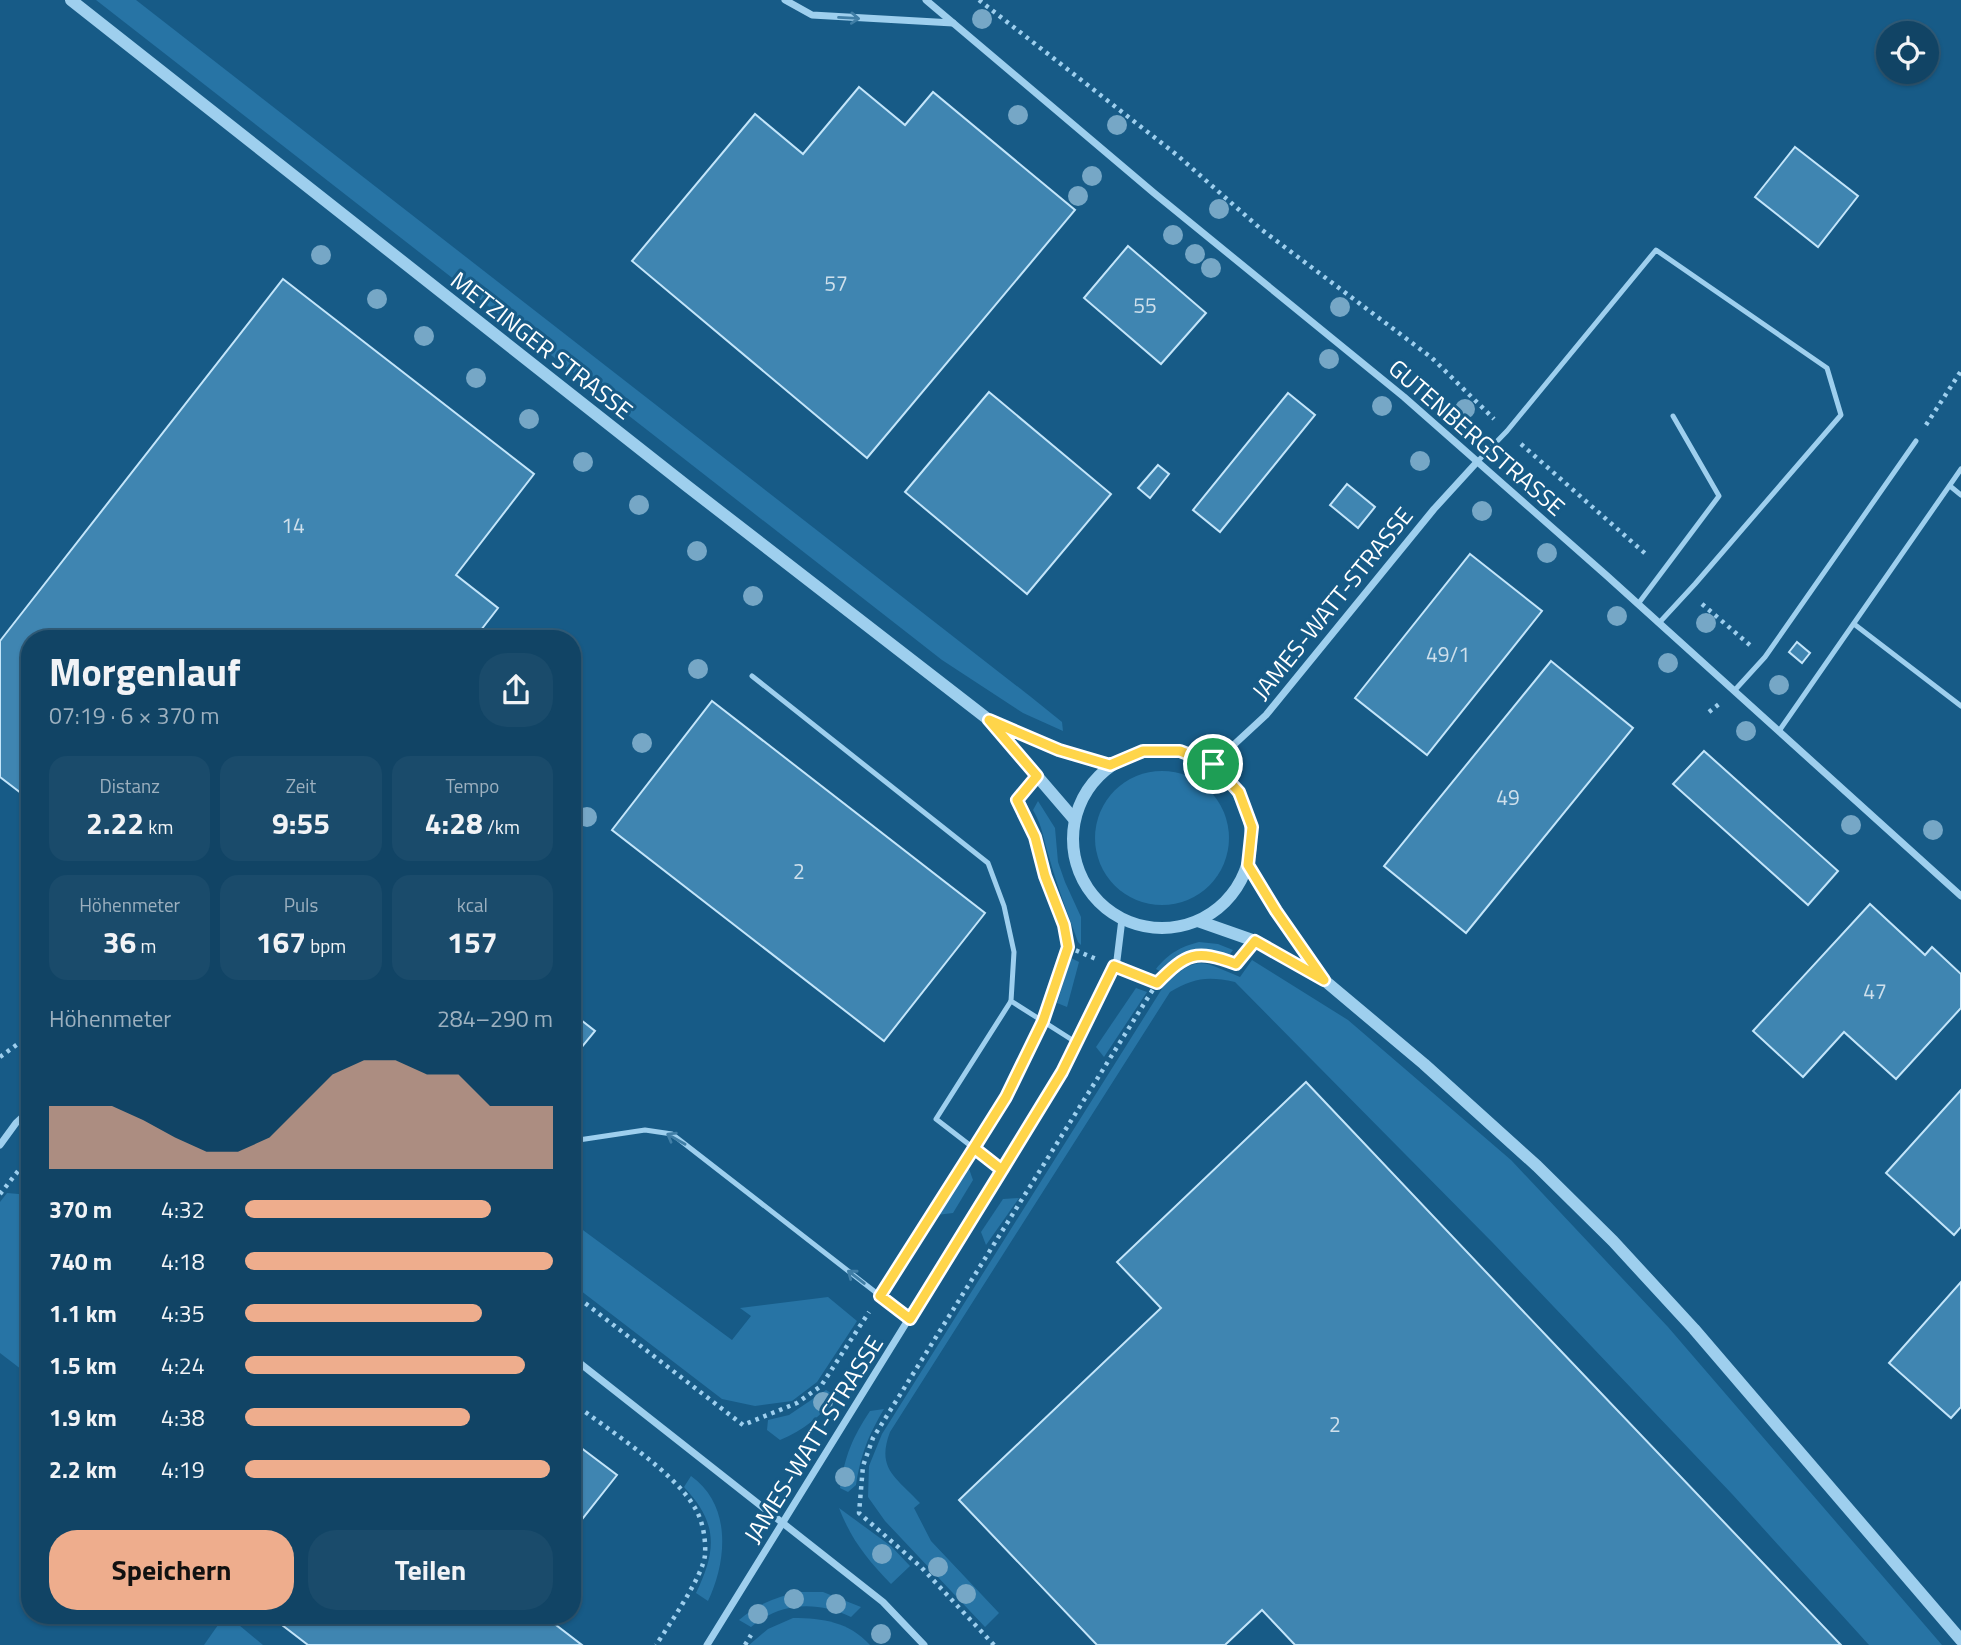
<!DOCTYPE html>
<html lang="de">
<head>
<meta charset="utf-8">
<style>
  body { margin:0; font-family:"Titillium Web",sans-serif; background:#1a4b6b; color:#f1f3f6; height:100vh; display:flex; flex-direction:column; font-size:26px; white-space:nowrap }
  * { box-sizing:border-box; margin:0 }
  p { font-size:23px; color:#9cb0bf }
  .icon { flex:none; width:38px; height:38px; fill:none; stroke:currentColor; stroke-width:2; stroke-linecap:round; stroke-linejoin:round }
  .map { position:relative; flex:1; overflow:hidden }
  .panel { position:absolute; left:21px; top:630px; width:560px; height:994px; display:flex; flex-direction:column; background:#114465; border-radius:28px; box-shadow:0 2px 5px #0004,0 0 0 2px #305c79 }
  .panel>* { flex:none }
  .tools { position:absolute; left:1876px; top:21px; display:grid; gap:14px }
  .tools a { display:grid; place-items:center; width:63px; height:63px; border-radius:50%; background:#114465; box-shadow:0 2px 5px #0004,0 0 0 2px #305c79; font-size:35px }
  .pin { position:absolute; display:grid; place-items:center; width:60px; height:60px; color:#fff; margin:-30px; border:4px solid #fff; border-radius:50%; box-shadow:0 2px 7px #0007 }
  .round { display:grid; place-items:center; flex:none; width:74px; height:74px; border-radius:28px; background:#1a4b6b }
  .summary { display:flex; align-items:center; justify-content:space-between; height:119px; padding:0 28px }
  h1 { font-size:38px; font-weight:700; line-height:52px }
  .figures { display:grid; grid-template-columns:repeat(3,1fr); gap:10px; height:119px; padding:7px 28px }
  .figures div { display:grid; align-content:center; border-radius:18px; background:#1a4b6b; text-align:center }
  .figures b { font-size:30px; font-weight:700 }
  .figures small { font-size:19px; font-weight:400 }
  .figures p { font-size:19px }
  .chart { height:196px; padding:14px 28px }
  .chart p { display:flex; justify-content:space-between }
  .chart svg { width:100%; height:126px; margin-top:7px; fill:#eead8d; opacity:.7 }
  .primary-button { display:flex; gap:14px; margin-top:auto; padding:14px 28px }
  .primary-button a { flex:1; height:80px; border-radius:28px; background:#eead8d; color:#111; font-size:28px; font-weight:700; line-height:80px; text-align:center }
  .primary-button a+a { background:#1a4b6b; color:#f1f3f6 }
  ul { padding:0 28px; list-style:none; font-size:23px }
  li { display:grid; grid-template-columns:112px 84px 1fr; align-items:center; height:52px }
  li i { height:18px; border-radius:9px; background:#eead8d }
  .map>svg:first-child { display:block }
  .green { fill:#2774a5 }
  .building { fill:#3f85b1; stroke:#c3e5fa; stroke-width:2 }
  .lines { fill:none; stroke-linecap:round; stroke-linejoin:round }
  .path { stroke:#9ecfee; stroke-width:4.5; stroke-dasharray:3.5 5; stroke-linecap:butt }
  .service { stroke:#9ecfee; stroke-width:5 }
  .minor { stroke:#9ecfee; stroke-width:7 }
  .tertiary { stroke:#9ecfee; stroke-width:12 }
  .tree { fill:#76a7c6 }
  .oneway { stroke:#407ea6 }
  .route-casing { stroke:#fff; stroke-width:14 }
  .route { stroke:#ffd54a; stroke-width:9 }
  .labels { text-anchor:middle; dominant-baseline:central; stroke-width:6; stroke-linejoin:round; paint-order:stroke }
  .number-label { font-size:21px; fill:#cfe0ec }
  .street-label { font-size:24px; fill:#fff; stroke:#175b87 }
</style>
</head>
<body>
<div class="map">
<svg width="1961" height="1645" viewBox="0 0 1961 1645">
  <rect width="100%" height="100%" fill="#175b87"/>
  <g class="green">
    <polygon points="96,0 136,0 1031,697 1062,722 1063,731 1023,713 942,660"/>
    <circle cx="1162" cy="838" r="67"/>
    <path d="M1038 801 1055 828 1058 862 1065 882 1081 917V945L1078 942C1068 914 1057 886 1049 857 1043 839 1043 827 1033 810Z"/>
    <path d="M1199 942 1218 944 1233 950 1227 958C1199 945 1185 952 1163 973L1156 969C1169 953 1180 947 1199 942Z"/>
    <polygon points="1071,958 1079,962 1067,1007 1057,1003"/>
    <path d="M1252 960 1348 1020 1511 1160 1668 1327 1942 1645H1869L1732 1494 1493 1243 1235 982C1207 976 1194 978 1170 992L890 1432C876 1469 896 1477 920 1503L914 1508 931 1541 999 1613 985 1627 885 1521 868 1497 869 1466 882 1434 1165 984C1199 954 1201 961 1240 977Z"/>
    <polygon points="1136,988 1147,992 1104,1057 1096,1047"/>
    <polygon points="968,1166 973,1180 953,1213 937,1215"/>
    <polygon points="7,1193 30,1195 30,1376 0,1353 0,1202"/>
    <polygon points="1019,1198 986,1245 981,1232 1003,1199"/>
    <polygon points="572,1222 732,1340 751,1316 740,1308 828,1297 857,1321 817,1382 792,1401 755,1406 722,1399 572,1284"/>
    <path d="M826 1390 837 1397C821 1415 803 1431 780 1440L767 1430 768 1420 789 1415Z"/>
    <path d="M884 1409C868 1436 861 1454 856 1485L848 1492 840 1488C845 1456 852 1438 870 1411Z"/>
    <path d="M691 1476C732 1505 727 1561 708 1601L696 1593C717 1550 718 1523 684 1487Z"/>
    <path d="M839 1508 891 1546 910 1566 891 1584C867 1559 852 1541 839 1508Z"/>
    <path d="M801 1592H823L861 1607 851 1617C817 1601 781 1602 751 1627L739 1620C757 1604 778 1596 801 1592Z"/>
    <polygon points="225,1615 227,1615 263,1645 204,1645"/>
    <path d="M793 1618C823 1618 849 1622 870 1645H749L768 1629Z"/>
  </g>
  <g class="building">
    <polygon points="859,87 905,125 933,92 1075,210 867,458 632,261 755,114 803,154"/>
    <polygon points="1795,147 1858,196 1818,247 1755,197"/>
    <polygon points="1128,246 1206,313 1161,364 1084,298"/>
    <polygon points="283,279 534,474 456,575 498,608 474,639 30,639 30,800 0,777 0,641"/>
    <polygon points="989,392 1111,494 1027,594 905,492"/>
    <polygon points="1288,393 1315,415 1220,532 1193,510"/>
    <polygon points="1158,465 1169,474 1150,498 1138,488"/>
    <polygon points="1347,484 1375,507 1358,528 1330,505"/>
    <polygon points="1470,554 1542,611 1427,755 1355,698"/>
    <polygon points="1797,642 1810,653 1802,663 1789,652"/>
    <polygon points="1551,661 1633,728 1466,933 1384,866"/>
    <polygon points="712,701 985,913 884,1041 612,830"/>
    <polygon points="1704,751 1838,871 1808,905 1673,784"/>
    <polygon points="1870,904 1925,955 1932,947 1961,974 1961,1008 1896,1079 1844,1032 1803,1077 1753,1031"/>
    <polygon points="572,1013 595,1031 572,1059"/>
    <polygon points="1306,1082 1558,1348 1841,1645 1295,1645 1262,1610 1225,1645 1097,1645 959,1500 1161,1308 1117,1262"/>
    <polygon points="1961,1090 1961,1227 1954,1235 1886,1173"/>
    <polygon points="1961,1282 1961,1407 1951,1418 1889,1363"/>
    <polygon points="572,1441 617,1475 572,1532"/>
    <polygon points="269,1615 543,1615 582,1645 308,1645"/>
  </g>
  <g class="lines">
    <g class="path">
      <polyline points="979,0 1177,155 1262,230 1432,358 1494,419"/>
      <polyline points="1926,425 1961,371"/>
      <polyline points="1521,444 1648,556"/>
      <polyline points="1702,604 1751,646"/>
      <polyline points="1709,712 1719,704"/>
      <polyline points="1022,795 1017,800 1035,837 1045,876 1064,925 1068,947 1049,1003"/>
      <polyline points="1068,947 1096,959"/>
      <path d="M1133 974 1157 983C1187 953 1195 949 1236 964L1239 961"/>
      <polyline points="0,1057 30,1035"/>
      <polyline points="985,1131 1006,1097 1034,1040"/>
      <polyline points="0,1194 30,1156"/>
      <polyline points="891,1279 964,1165"/>
      <polyline points="572,1293 743,1425 797,1403 821,1386 869,1312"/>
      <path d="M572 1402C608 1430 673 1470 695 1508 703 1521 706 1540 705 1555 703 1576 669 1625 656 1645"/>
      <polyline points="745,1645 751,1635"/>
      <polyline points="994,1645 921,1567 859,1513 863,1466 873,1438 1157,983"/>
    </g>
    <g class="service">
      <polyline points="1477,462 1507,431 1656,250 1827,368 1841,415 1695,584 1659,623"/>
      <polyline points="1950,486 1961,495"/>
      <polyline points="1638,604 1719,496 1673,416"/>
      <polyline points="1854,624 1961,706"/>
      <polyline points="752,676 988,863 1004,906 1014,952 1011,1001 1077,1043"/>
      <polyline points="1734,691 1765,657 1916,441"/>
      <polyline points="1779,731 1961,469"/>
      <polyline points="572,1141 645,1130 672,1134 910,1319"/>
      <polyline points="1002,1170 936,1119 1011,1001"/>
    </g>
    <g class="minor">
      <polyline points="785,0 812,15 953,23"/>
      <polyline points="926,0 1154,193 1404,397 1606,575 1961,896"/>
      <polyline points="1213,764 1266,715 1434,509 1477,462"/>
      <polyline points="0,1145 16,1123 30,1110"/>
      <polyline points="572,1357 883,1602 924,1645"/>
      <polyline points="707,1645 1062,1071 1099,1000 1117,960 1122,919"/>
    </g>
    <g class="tertiary">
      <polyline points="71,0 687,486 989,720 1074,819"/>
      <polyline points="993,722 1059,750 1110,765"/>
      <circle cx="1162" cy="839" r="89"/>
      <polyline points="1248,865 1276,911 1322,977"/>
      <polyline points="1198,921 1255,941 1324,980 1424,1064 1537,1166 1613,1241 1694,1329 1961,1640"/>
    </g>
  </g>
  <g class="tree">
    <circle cx="982" cy="19" r="10"/>
    <circle cx="1018" cy="115" r="10"/>
    <circle cx="1117" cy="125" r="10"/>
    <circle cx="1092" cy="176" r="10"/>
    <circle cx="1078" cy="196" r="10"/>
    <circle cx="1219" cy="209" r="10"/>
    <circle cx="1173" cy="235" r="10"/>
    <circle cx="1195" cy="254" r="10"/>
    <circle cx="321" cy="255" r="10"/>
    <circle cx="1211" cy="268" r="10"/>
    <circle cx="377" cy="299" r="10"/>
    <circle cx="1340" cy="307" r="10"/>
    <circle cx="424" cy="336" r="10"/>
    <circle cx="1329" cy="359" r="10"/>
    <circle cx="476" cy="378" r="10"/>
    <circle cx="1382" cy="406" r="10"/>
    <circle cx="1465" cy="409" r="10"/>
    <circle cx="529" cy="419" r="10"/>
    <circle cx="1420" cy="461" r="10"/>
    <circle cx="583" cy="462" r="10"/>
    <circle cx="639" cy="505" r="10"/>
    <circle cx="1482" cy="511" r="10"/>
    <circle cx="697" cy="551" r="10"/>
    <circle cx="1547" cy="553" r="10"/>
    <circle cx="753" cy="596" r="10"/>
    <circle cx="1617" cy="616" r="10"/>
    <circle cx="1706" cy="623" r="10"/>
    <circle cx="1668" cy="663" r="10"/>
    <circle cx="698" cy="669" r="10"/>
    <circle cx="1779" cy="685" r="10"/>
    <circle cx="1746" cy="731" r="10"/>
    <circle cx="642" cy="743" r="10"/>
    <circle cx="587" cy="817" r="10"/>
    <circle cx="1851" cy="825" r="10"/>
    <circle cx="1933" cy="830" r="10"/>
    <circle cx="823" cy="1402" r="10"/>
    <circle cx="845" cy="1477" r="10"/>
    <circle cx="882" cy="1554" r="10"/>
    <circle cx="938" cy="1567" r="10"/>
    <circle cx="966" cy="1594" r="10"/>
    <circle cx="794" cy="1599" r="10"/>
    <circle cx="836" cy="1604" r="10"/>
    <circle cx="758" cy="1614" r="10"/>
    <circle cx="881" cy="1634" r="10"/>
  </g>
  <defs><path id="oneway-shaft" d="M-6 0H5M1.5-3L5.5 0L1.5 3" fill="none" stroke-width="1.6" stroke-linecap="round" stroke-linejoin="round" transform="scale(1.75)"/></defs>
  <g class="oneway">
    <use href="#oneway-shaft" transform="translate(849 18) rotate(3)"/>
    <use href="#oneway-shaft" transform="translate(676 1139) rotate(-150)"/>
    <use href="#oneway-shaft" transform="translate(856 1277) rotate(-142)"/>
  </g>
  <g class="lines">
    <defs>
      <path id="route" d="M1213 764 1180 751H1143L1110 765 1059 750 989 720 1037 776 1017 800 1035 837 1045 876 1064 925 1068 947 1043 1021 1006 1097 974 1148 1002 1170 910 1319 880 1296 974 1148 1002 1170 1062 1072 1114 966 1157 983C1187 953 1195 949 1236 964L1255 941 1324 980 1276 911 1248 865 1252 827 1239 792 1213 764"/>
    </defs>
    <use href="#route" class="route-casing"/>
    <use href="#route" class="route"/>
  </g>
  <g class="labels">
    <g class="number-label">
      <text x="836" y="283">57</text>
      <text x="1145" y="305">55</text>
      <text x="293" y="525">14</text>
      <text x="1448" y="654">49/1</text>
      <text x="1508" y="797">49</text>
      <text x="799" y="871">2</text>
      <text x="1875" y="991">47</text>
      <text x="1335" y="1424">2</text>
    </g>
    <g class="street-label">
      <text transform="translate(542 345) rotate(38)">METZINGER STRASSE</text>
      <text transform="translate(1477 437) rotate(41)">GUTENBERGSTRASSE</text>
      <text transform="translate(1332 603) rotate(-51)">JAMES-WATT-STRASSE</text>
      <text transform="translate(813 1439) rotate(-58)">JAMES-WATT-STRASSE</text>
    </g>
  </g>
</svg>
<div class="tools">
<a><svg class="icon" aria-label="locate" viewBox="0 0 24 24"><circle cx="12" cy="12" r="6"/><path d="M12 2v4M12 18v4M2 12h4M18 12h4"/></svg></a>
</div>
<div class="pin" style="left:1213px;top:764px;background:#1e9e55"><svg class="icon" aria-label="arrive" viewBox="0 0 24 24"><path d="M6 21V4h12l-3 4 3 4H6"/></svg></div>
<section class="panel">
<div class="summary"><div><h1>Morgenlauf</h1><p>07:19 · 6 × 370 m</p></div><a class="round"><svg class="icon" aria-label="share" viewBox="0 0 24 24"><path d="M12 15V3M7 8l5-5 5 5M5 13v7h14v-7"/></svg></a></div>
<div class="figures">
<div><p>Distanz</p><b>2.22<small> km</small></b></div>
<div><p>Zeit</p><b>9:55</b></div>
<div><p>Tempo</p><b>4:28<small> /km</small></b></div>
</div>
<div class="figures">
<div><p>Höhenmeter</p><b>36<small> m</small></b></div>
<div><p>Puls</p><b>167<small> bpm</small></b></div>
<div><p>kcal</p><b>157</b></div>
</div>
<div class="chart"><p><span>Höhenmeter</span>284–290 m</p>
<svg viewBox="0 0 160 44" preserveAspectRatio="none"><path d="M0 44V22L10 22L20 22L30 27L40 33L50 38L60 38L70 33L80 22L90 11L100 6L110 6L120 11L130 11L140 22L150 22L160 22V44z"/></svg>
</div>
<ul>
<li><b>370 m</b>4:32<i style="width:80%"></i></li>
<li><b>740 m</b>4:18<i style="width:100%"></i></li>
<li><b>1.1 km</b>4:35<i style="width:77%"></i></li>
<li><b>1.5 km</b>4:24<i style="width:91%"></i></li>
<li><b>1.9 km</b>4:38<i style="width:73%"></i></li>
<li><b>2.2 km</b>4:19<i style="width:99%"></i></li>
</ul>
<div class="primary-button"><a>Speichern</a><a>Teilen</a></div>
</section>
</div>
</body>
</html>
